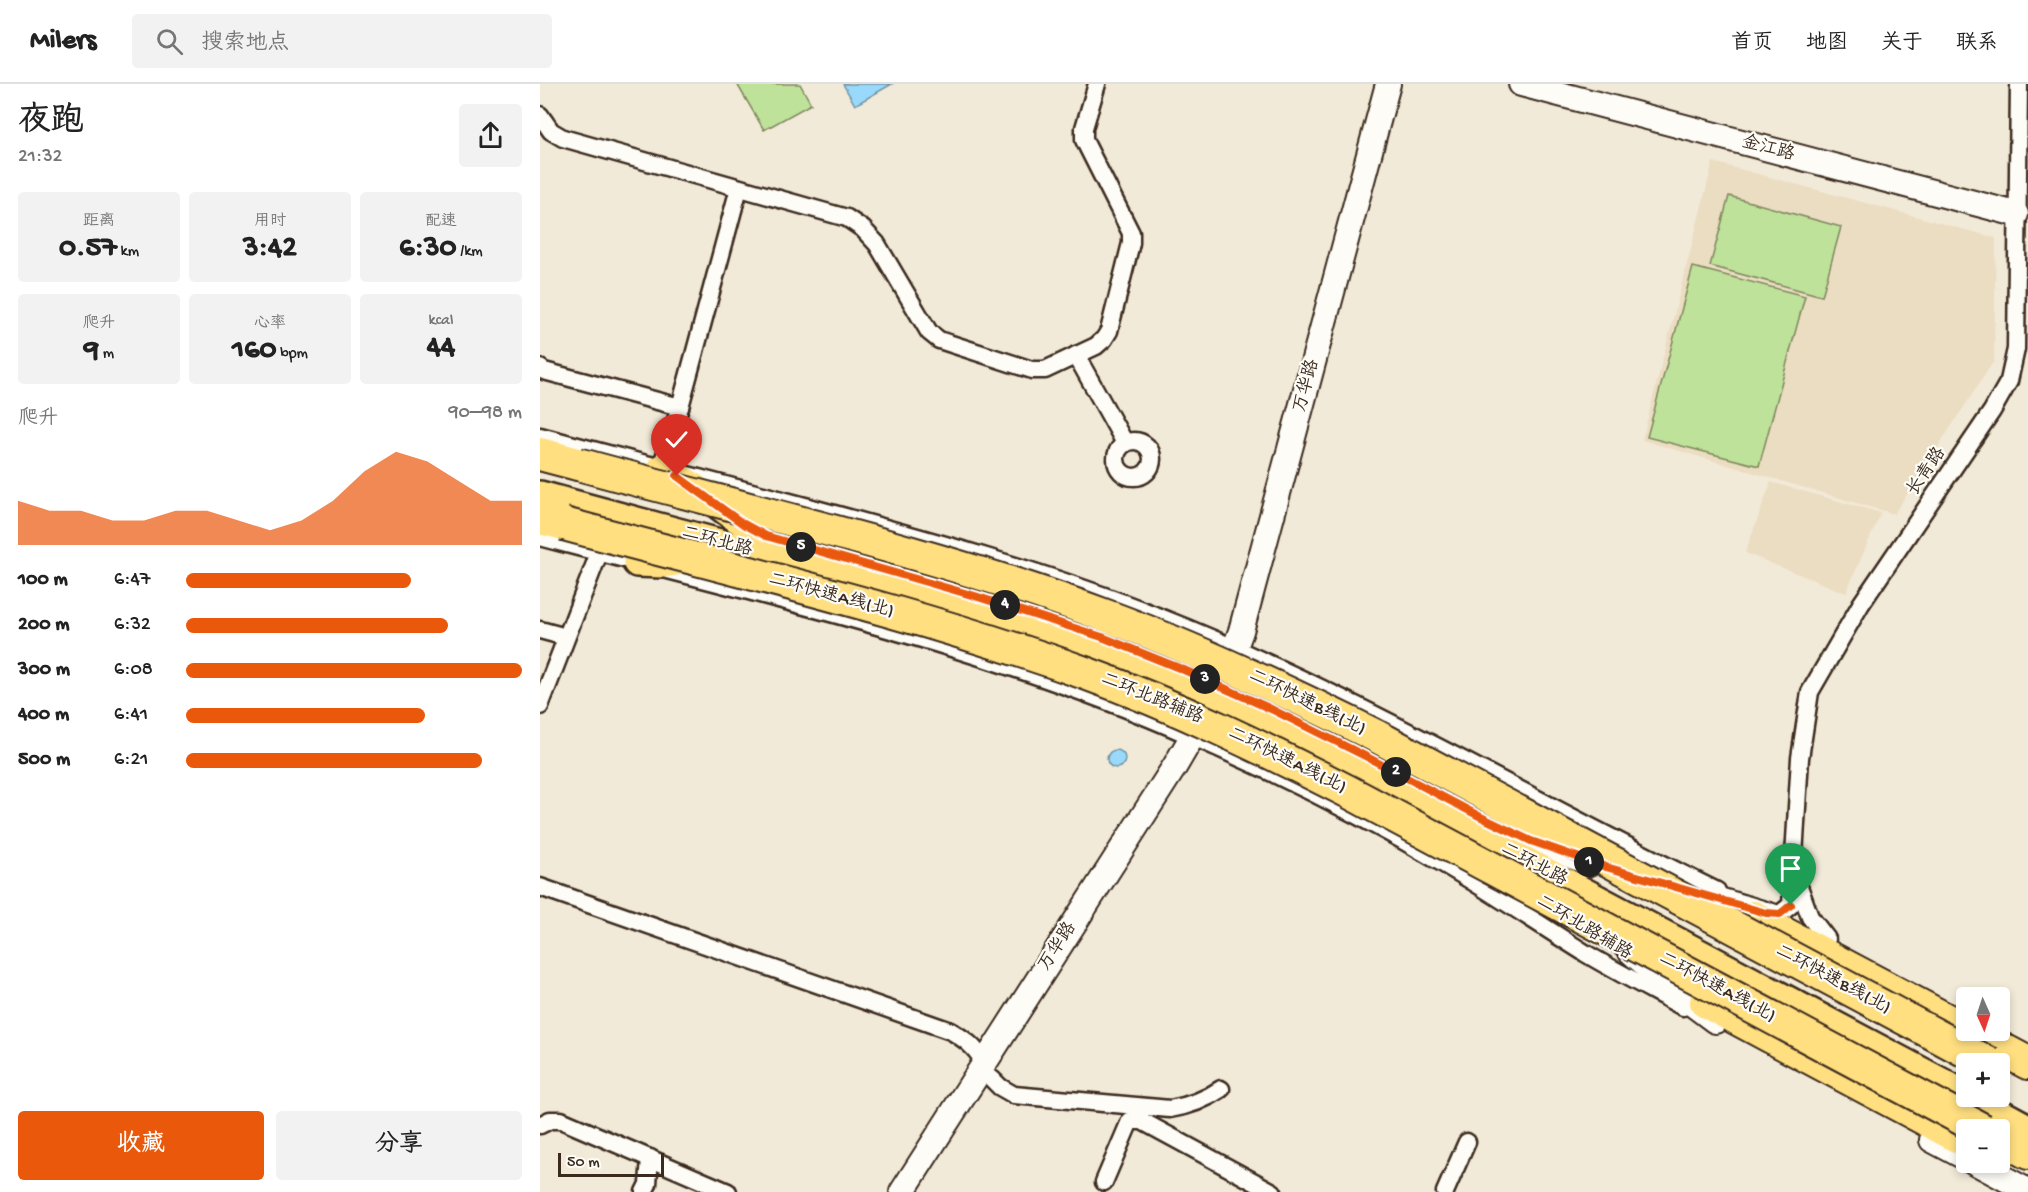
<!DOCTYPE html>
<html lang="zh">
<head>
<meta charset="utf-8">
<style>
  body { margin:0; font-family:"Gochi Hand","LXGW WenKai TC",sans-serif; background:#f2f2f2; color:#222; height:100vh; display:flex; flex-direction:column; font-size:22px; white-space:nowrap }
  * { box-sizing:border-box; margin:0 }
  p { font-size:20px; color:#767676 }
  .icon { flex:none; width:33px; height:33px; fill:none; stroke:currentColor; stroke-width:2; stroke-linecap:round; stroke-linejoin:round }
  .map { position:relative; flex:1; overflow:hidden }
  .sheet { display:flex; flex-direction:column; background:#fff; width:540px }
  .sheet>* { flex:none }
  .needle { width:39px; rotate:177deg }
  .fabs { position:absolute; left:1416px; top:903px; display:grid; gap:12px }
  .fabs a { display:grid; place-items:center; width:54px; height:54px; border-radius:6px; background:#fff; box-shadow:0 3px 9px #0003; font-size:30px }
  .scale { position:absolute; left:18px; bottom:15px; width:106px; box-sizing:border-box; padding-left:6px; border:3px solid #3b2a1e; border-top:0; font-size:16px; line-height:21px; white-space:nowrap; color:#3b2a1e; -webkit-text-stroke:4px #fdfcf7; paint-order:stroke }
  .pin { position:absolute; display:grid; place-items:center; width:51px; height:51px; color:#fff; margin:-62px -26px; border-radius:50% 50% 50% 0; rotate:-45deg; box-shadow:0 0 6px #0007 }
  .pin .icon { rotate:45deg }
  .km { position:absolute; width:30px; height:30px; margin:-15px; border-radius:50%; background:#222; color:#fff; font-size:16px; line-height:30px; text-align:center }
  .round { display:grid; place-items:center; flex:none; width:63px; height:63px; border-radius:6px; background:#f2f2f2 }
  .headline { display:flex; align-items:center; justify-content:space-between; height:102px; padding:0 18px }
  h1 { font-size:33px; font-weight:800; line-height:45px }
  .figures { display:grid; grid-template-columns:repeat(3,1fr); gap:9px; height:102px; padding:6px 18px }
  .figures div { display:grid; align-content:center; border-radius:6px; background:#f2f2f2; text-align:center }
  .figures b { font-size:30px; font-weight:800 }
  .figures small { font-size:16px; font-weight:400 }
  .figures p { font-size:16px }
  .chart { height:168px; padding:12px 18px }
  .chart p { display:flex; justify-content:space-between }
  .chart svg { width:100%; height:108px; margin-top:6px; fill:#ea580c; opacity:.7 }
  .action { display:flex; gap:12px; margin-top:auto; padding:12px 18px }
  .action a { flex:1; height:69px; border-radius:6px; background:#ea580c; color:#fff; font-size:24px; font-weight:800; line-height:69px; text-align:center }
  .action a+a { background:#f2f2f2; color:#222 }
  ul { padding:0 18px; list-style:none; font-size:20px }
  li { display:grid; grid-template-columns:96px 72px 1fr; align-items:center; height:45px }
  li i { height:15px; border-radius:8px; background:#ea580c }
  header { display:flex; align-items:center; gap:36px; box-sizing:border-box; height:84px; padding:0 30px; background:#fff; border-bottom:2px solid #e0e0e0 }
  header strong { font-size:28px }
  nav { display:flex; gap:33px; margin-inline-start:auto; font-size:21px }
  .search { width:420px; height:54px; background:#f2f2f2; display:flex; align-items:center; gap:15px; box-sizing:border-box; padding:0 21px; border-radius:6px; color:#767676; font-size:22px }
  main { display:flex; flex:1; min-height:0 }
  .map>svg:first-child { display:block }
  .built { fill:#ebddc2 }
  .green { fill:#bfe29b; stroke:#7d865c; stroke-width:1.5 }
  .water { fill:#99d9fb; stroke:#7393a3; stroke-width:1.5 }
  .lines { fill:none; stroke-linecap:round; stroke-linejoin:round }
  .street-casing { stroke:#3b2a1e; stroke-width:21 }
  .secondary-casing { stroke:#3b2a1e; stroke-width:28 }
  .primary-casing { stroke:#3b2a1e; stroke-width:32 }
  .highway-casing { stroke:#3b2a1e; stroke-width:36 }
  .street { stroke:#fdfcf7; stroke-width:16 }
  .secondary { stroke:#fdfcf7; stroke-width:24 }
  .primary { stroke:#ffdf80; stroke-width:27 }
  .highway { stroke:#ffdf80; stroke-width:32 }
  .highway-bridge-casing { stroke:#3b2a1e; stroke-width:36; stroke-linecap:butt }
  .highway-bridge { stroke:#ffdf80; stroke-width:32 }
  .route-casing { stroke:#fff; stroke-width:12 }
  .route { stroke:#ea580c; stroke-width:8 }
  .labels { text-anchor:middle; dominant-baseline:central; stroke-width:4.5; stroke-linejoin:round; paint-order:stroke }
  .street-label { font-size:18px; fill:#3b2a1e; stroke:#fdfcf7 }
</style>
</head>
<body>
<header>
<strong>Milers</strong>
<div class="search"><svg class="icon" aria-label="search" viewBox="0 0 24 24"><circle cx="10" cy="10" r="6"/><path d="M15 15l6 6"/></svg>搜索地点</div>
<nav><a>首页</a><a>地图</a><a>关于</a><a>联系</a></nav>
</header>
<main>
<section class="sheet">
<div class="headline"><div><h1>夜跑</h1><p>21:32</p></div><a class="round"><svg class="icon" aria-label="share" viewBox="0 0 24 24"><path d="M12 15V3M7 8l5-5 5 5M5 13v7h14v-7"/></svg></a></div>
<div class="figures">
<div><p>距离</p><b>0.57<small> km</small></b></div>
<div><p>用时</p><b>3:42</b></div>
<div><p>配速</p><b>6:30<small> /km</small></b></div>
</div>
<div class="figures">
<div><p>爬升</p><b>9<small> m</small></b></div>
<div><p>心率</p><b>160<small> bpm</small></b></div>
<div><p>kcal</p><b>44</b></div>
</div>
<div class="chart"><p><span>爬升</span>90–98 m</p>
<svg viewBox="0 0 160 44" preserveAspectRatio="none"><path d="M0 44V26L10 30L20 30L30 34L40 34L50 30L60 30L70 34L80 38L90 34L100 26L110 14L120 6L130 10L140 18L150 26L160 26V44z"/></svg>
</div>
<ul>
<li><b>100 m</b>6:47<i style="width:67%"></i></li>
<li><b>200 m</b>6:32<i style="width:78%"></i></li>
<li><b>300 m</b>6:08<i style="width:100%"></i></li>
<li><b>400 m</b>6:41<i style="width:71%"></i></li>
<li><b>500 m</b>6:21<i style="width:88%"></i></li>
</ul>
<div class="action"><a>收藏</a><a>分享</a></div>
</section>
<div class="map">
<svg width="1488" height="1108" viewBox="0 0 1488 1108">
  <rect width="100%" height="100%" fill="#f2ead8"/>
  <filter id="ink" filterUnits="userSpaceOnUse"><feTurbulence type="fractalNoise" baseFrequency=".0167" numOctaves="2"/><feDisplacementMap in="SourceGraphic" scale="12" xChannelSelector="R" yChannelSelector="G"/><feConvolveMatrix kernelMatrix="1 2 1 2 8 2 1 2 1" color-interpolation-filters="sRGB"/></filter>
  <g filter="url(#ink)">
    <g class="built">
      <polygon points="1173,78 1456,154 1454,277 1354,430 1102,356"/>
      <polygon points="1231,398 1341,429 1306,509 1205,469"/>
    </g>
    <g class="green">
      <polygon points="197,0 260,0 271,20 224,46"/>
      <polygon points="1189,112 1301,143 1282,212 1170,182"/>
      <polygon points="1153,183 1265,212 1219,382 1107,353"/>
    </g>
    <g class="water">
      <polygon points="303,0 352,0 315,21"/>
      <circle cx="576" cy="675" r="9"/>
    </g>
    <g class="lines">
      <defs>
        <g id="street">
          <polyline points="0,31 11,47 23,54 307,134 323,145 337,160 389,248 399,256 492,286 505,286 556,262 564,255 569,247 591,159 591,149 544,56 544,44 557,0"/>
          <polyline points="536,271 585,359"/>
          <polyline points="0,284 4,287 140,323"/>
          <path d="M0 352C88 375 176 399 265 422 383 454 502 486 617 532 811 608 990 716 1177 807"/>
          <circle cx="594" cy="375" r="18"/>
          <polyline points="121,384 140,323 199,104"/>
          <path d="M0 453C219 511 443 560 651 652 736 689 821 731 902 779 950 807 997 839 1045 869 1077 888 1110 905 1143 923"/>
          <polyline points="0,546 26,553"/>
          <polyline points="0,622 59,469"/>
          <polyline points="1257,797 1270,833 1287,855"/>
          <path d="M0 803 411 947C426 956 435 963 444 978"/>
          <polyline points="1222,828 1240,830 1251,821 1260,674 1270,608 1321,520 1452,327 1469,297 1476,265 1479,0"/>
          <path d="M452 995 460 1003 474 1011 630 1025C649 1022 665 1016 681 1005"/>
          <polyline points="0,1041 10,1036 21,1036 188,1108"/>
          <polyline points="564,1098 590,1037 602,1037 733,1108"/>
          <polyline points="104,1108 108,1100 110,1074"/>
          <polyline points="905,1108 927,1058"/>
        </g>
        <g id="secondary">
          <polyline points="981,0 1476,130"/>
          <polyline points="681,602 701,547 848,0"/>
          <polyline points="939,733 991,757 1050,779"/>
          <polyline points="1139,804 1232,832"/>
          <polyline points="1091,868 1143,913 1175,937"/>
          <polyline points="1392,1056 1426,1074"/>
          <polyline points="1434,1078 1488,1107"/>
          <polyline points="362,1108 635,682 670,622"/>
        </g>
        <g id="primary">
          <path d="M121 384C163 402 192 439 235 456"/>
          <path d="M0 411C78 432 155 453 233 473 341 502 449 530 555 569 646 602 733 644 819 688L1426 1011"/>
          <polyline points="97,479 123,480 149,476"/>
          <polyline points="1429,1012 1488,1044"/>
        </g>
        <g id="highway">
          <polyline points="0,370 38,380"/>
          <polyline points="0,434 24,440"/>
          <polyline points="1213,833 1488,979"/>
          <polyline points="1166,918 1426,1057"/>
          <polyline points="1460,1054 1488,1069"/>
        </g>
      </defs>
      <use href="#street" class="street-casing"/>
      <use href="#secondary" class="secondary-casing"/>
      <use href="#primary" class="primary-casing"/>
      <use href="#highway" class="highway-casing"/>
      <use href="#street" class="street"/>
      <use href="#secondary" class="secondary"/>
      <use href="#primary" class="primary"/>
      <use href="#highway" class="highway"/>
      <defs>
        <g id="highway-bridge">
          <path d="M38 380C214 428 398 469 569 533 661 567 750 609 838 653L1450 980"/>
          <path d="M24 440C198 487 375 528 545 589 636 622 723 664 809 708L1443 1046"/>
        </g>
      </defs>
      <use href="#highway-bridge" class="highway-bridge-casing"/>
      <use href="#highway-bridge" class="highway-bridge"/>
    </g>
  </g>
  <g class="lines" filter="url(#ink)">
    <defs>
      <polyline id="route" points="137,392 202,439 226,452 435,512 562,553 644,586 731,625 827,673 939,732 991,757 1066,783 1226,829 1240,830 1251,821"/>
    </defs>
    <use href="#route" class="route-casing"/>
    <use href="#route" class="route"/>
  </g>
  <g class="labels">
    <g class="street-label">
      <text transform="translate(1228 65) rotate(15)">金江路</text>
      <text transform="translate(767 302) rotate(-75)">万华路</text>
      <text transform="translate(1387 388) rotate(-56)">长青路</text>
      <text transform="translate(177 458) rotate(15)">二环北路</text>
      <text transform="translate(291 512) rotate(15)">二环快速A线(北)</text>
      <text transform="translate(612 615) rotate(22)">二环北路辅路</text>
      <text transform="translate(767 619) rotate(26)">二环快速B线(北)</text>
      <text transform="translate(747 677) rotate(26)">二环快速A线(北)</text>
      <text transform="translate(994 781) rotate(28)">二环北路</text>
      <text transform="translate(1044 844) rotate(31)">二环北路辅路</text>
      <text transform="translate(518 863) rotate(-57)">万华路</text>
      <text transform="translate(1293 896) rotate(28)">二环快速B线(北)</text>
      <text transform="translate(1177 904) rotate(28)">二环快速A线(北)</text>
    </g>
  </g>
</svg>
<div class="fabs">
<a><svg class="needle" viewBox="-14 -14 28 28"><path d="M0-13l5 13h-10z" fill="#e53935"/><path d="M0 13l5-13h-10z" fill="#767676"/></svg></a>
<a>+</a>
<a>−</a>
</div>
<div class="scale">50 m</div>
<div class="pin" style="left:1251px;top:821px;background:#1e9e55"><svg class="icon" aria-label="arrive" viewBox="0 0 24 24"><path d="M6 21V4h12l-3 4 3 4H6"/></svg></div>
<div class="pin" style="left:137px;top:392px;background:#d93025"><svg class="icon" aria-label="check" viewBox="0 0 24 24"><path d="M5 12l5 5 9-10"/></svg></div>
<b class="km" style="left:1049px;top:778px">1</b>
<b class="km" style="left:856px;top:688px">2</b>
<b class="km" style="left:665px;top:595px">3</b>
<b class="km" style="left:465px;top:521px">4</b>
<b class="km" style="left:261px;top:463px">5</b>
</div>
</main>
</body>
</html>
